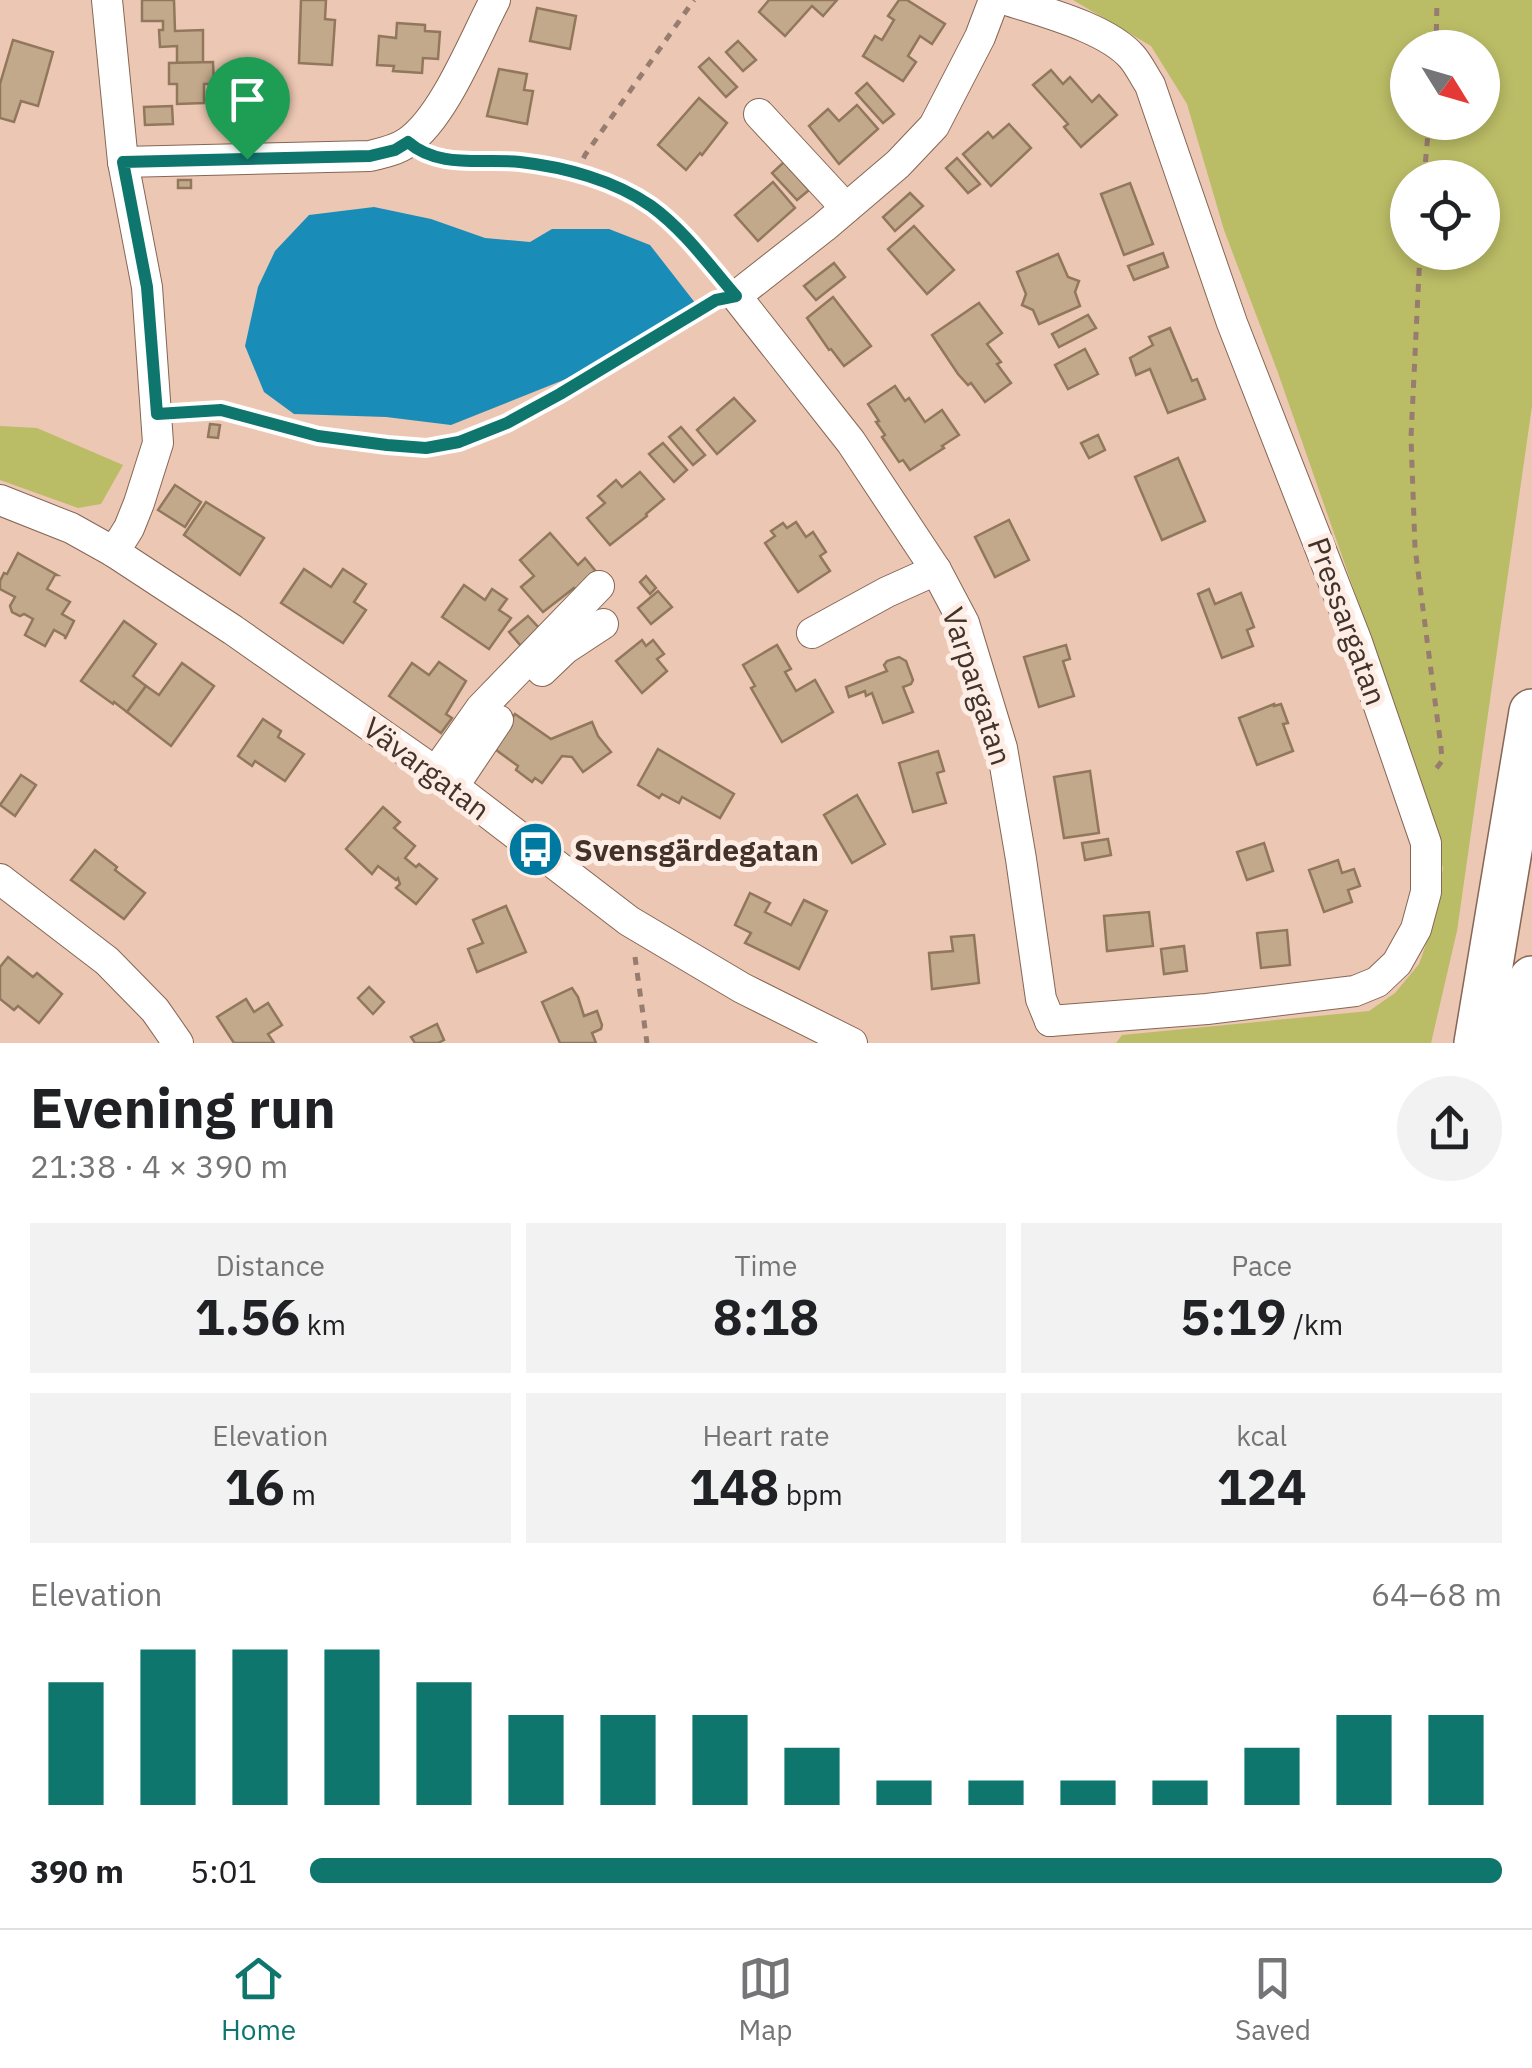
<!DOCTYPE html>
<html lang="en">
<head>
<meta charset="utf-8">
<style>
  body { margin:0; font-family:"IBM Plex Sans",sans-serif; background:#f2f2f2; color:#202124; height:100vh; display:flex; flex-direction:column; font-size:38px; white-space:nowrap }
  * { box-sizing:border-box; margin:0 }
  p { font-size:32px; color:#757577 }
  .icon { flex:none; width:55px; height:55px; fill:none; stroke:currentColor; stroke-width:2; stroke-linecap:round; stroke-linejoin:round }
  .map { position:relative; height:1043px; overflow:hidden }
  .side { display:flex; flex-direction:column; background:#fff; flex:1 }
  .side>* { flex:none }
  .needle { width:65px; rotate:127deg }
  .fabs { position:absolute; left:1390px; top:30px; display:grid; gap:20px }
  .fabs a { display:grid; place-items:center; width:110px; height:110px; border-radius:50%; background:#fff; box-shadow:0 5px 15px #0003; font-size:50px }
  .pin { position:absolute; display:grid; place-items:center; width:85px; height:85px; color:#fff; margin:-102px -42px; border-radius:50% 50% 50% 0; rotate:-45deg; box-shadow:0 0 10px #0007 }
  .pin .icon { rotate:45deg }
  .round { display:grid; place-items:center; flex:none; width:105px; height:105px; border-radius:52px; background:#f2f2f2 }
  .head { display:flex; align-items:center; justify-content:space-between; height:170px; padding:0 30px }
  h1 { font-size:55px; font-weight:700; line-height:75px }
  .stats { display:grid; grid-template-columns:repeat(3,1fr); gap:15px; height:170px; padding:10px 30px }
  .stats div { display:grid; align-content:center; border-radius:0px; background:#f2f2f2; text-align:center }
  .stats b { font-size:50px; font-weight:700 }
  .stats small { font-size:28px; font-weight:400 }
  .stats p { font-size:28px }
  .chart { height:280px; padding:20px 30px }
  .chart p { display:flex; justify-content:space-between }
  .chart svg { width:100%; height:180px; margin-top:10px; stroke:#0f766e; stroke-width:6 }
  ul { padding:0 30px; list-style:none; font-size:32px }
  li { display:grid; grid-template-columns:160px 120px 1fr; align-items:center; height:75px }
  li i { height:25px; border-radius:12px; background:#0f766e }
  .tab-bar { display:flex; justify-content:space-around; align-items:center; height:140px; border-top:2px solid #e0e0e0; background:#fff; font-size:28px; color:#757577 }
  .tab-bar a { display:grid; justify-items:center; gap:5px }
  .tab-bar .on { color:#0f766e }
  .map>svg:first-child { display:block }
  .green { fill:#bbbd66; fill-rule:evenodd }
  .water { fill:#198db8 }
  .building { fill:#c3a98c; stroke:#91785c; stroke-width:2.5 }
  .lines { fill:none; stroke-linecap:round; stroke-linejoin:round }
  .minor-casing { stroke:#866654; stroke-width:32 }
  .highway-casing { stroke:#866654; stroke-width:48 }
  .path { stroke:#977d6f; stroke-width:5; stroke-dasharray:8 8; stroke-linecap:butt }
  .minor { stroke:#fff; stroke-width:30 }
  .highway { stroke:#fff; stroke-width:45 }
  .route-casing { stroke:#fff; stroke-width:20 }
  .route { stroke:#0f766e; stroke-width:12 }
  .labels { text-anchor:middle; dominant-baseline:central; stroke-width:10; stroke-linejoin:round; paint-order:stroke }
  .street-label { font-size:30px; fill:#41322a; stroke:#fdede5 }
  .poi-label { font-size:30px; font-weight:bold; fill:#41322a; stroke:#fdede5; text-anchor:start }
</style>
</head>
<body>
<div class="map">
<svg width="1532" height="1043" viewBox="0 0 1532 1043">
  <rect width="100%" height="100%" fill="#ecc7b3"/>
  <g class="green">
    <path d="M1073 0H1532V406L1457 931 1431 1043H1116L1122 1035 1369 1011 1395 993 1419 964 1430 933 1443 869 1429 805 1277 370 1224 230 1187 104 1151 46ZM1408 48H1482V122H1408ZM1408 178H1482V252H1408Z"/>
    <polygon points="0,426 37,428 123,465 101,504 78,508 0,480"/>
  </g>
  <polygon class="water" points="374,207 431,219 485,238 530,242 552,229 609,229 650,245 696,304 566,379 451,425 386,417 294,414 264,392 245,346 258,287 275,251 309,215"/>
  <g class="building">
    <polygon points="142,0 174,0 175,31 203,30 203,63 177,63 177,46 160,47 159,30 163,30 163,21 142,21"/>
    <polygon points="301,0 326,0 325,19 335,20 332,65 299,63"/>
    <polygon points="769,0 837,0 823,16 812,6 785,36 759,12"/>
    <polygon points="899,0 907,0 945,24 932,44 920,36 908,56 916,62 903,81 863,56 875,36 882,40 894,20 888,16"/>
    <polygon points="537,8 576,16 570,49 530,41"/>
    <polygon points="397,23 425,25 425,31 440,32 438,59 423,58 422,73 393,71 394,66 377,65 379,36 396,38"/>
    <polygon points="13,40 53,52 38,106 21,101 14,122 0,118 0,84"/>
    <polygon points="738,41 756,60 743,71 726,52"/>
    <polygon points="709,58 737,87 726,97 699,67"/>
    <polygon points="213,62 214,84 204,84 204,103 177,104 177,84 169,84 169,63"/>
    <polygon points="499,69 527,74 524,90 533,91 527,124 487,116"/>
    <polygon points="1051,70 1063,84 1070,77 1092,102 1099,95 1117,115 1081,147 1064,127 1068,124 1033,85"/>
    <polygon points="867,83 894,114 883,123 856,93"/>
    <polygon points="699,98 727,123 702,155 700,153 686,170 658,145"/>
    <polygon points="857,105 878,129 839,164 809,126 828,109 839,121"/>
    <polygon points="172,106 173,124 145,125 144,107"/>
    <polygon points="1009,124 1031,148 991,186 963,154 988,132 993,138"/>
    <polygon points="957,158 980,184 968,193 946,168"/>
    <polygon points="784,162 809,190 797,200 772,173"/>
    <rect x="178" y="180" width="13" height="8"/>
    <polygon points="773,182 795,208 758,241 735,215"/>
    <polygon points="1130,183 1153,244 1124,255 1101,194"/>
    <polygon points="910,193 923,206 895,231 883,217"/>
    <polygon points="914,226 954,270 927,294 888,249"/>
    <polygon points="1163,253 1168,267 1134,280 1128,266"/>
    <polygon points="1058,254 1068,277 1079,281 1075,292 1080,306 1039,324 1033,310 1022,305 1026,294 1017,272"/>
    <polygon points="834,263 845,277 816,300 804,286"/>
    <polygon points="833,297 871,346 844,366 831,349 829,350 807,318"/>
    <polygon points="979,303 1002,333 987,344 1001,362 997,364 1011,383 985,402 971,383 968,385 958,374 932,335"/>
    <polygon points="1088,315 1096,328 1059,347 1052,334"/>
    <polygon points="1170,328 1192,381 1197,379 1205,399 1168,413 1150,369 1136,375 1130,358 1153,345 1149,337"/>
    <polygon points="1085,349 1098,374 1068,389 1055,365"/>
    <polygon points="895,386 905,401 909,398 925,422 942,410 959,435 942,446 944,448 910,470 903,460 899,462 882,437 885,435 876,422 879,421 868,404"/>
    <polygon points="734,398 755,421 717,454 697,430"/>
    <polygon points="210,424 220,425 218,438 208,437"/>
    <polygon points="681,427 705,455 693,465 669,437"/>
    <polygon points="1098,435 1105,450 1089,458 1081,443"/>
    <polygon points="663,443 687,470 674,482 649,454"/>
    <polygon points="1178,458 1205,521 1162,540 1135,477"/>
    <polygon points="640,472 664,499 646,514 647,516 610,545 587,518 605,503 598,496 616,480 622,487"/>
    <polygon points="175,485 201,502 185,527 158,510"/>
    <polygon points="206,502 264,538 240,575 184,535"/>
    <polygon points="1009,520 1029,560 995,577 975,537"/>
    <polygon points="796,522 806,537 813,532 826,552 820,556 830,571 798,592 765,543 775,536 771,531 783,523 787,528"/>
    <polygon points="550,533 578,565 585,558 598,574 579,593 574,588 543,612 521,587 534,576 520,560"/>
    <polygon points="18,553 57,575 55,575 47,589 70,602 62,614 74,621 65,639 65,636 54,630 45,646 25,635 33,619 24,614 20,616 12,612 10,606 15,597 0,589 0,581 4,573 7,574"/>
    <polygon points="304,569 331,587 343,569 366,584 354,602 366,610 343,643 281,603"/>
    <polygon points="646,576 656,588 650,594 640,582"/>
    <polygon points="464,585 485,600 492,589 507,599 499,610 511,618 489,649 442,617"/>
    <polygon points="1209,589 1215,604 1241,593 1254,627 1247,630 1253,646 1222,658 1198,594"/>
    <polygon points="658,591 672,607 651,624 638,608"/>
    <polygon points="528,616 540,629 521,646 509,632"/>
    <polygon points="124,621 156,644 133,676 146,686 127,712 114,702 113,704 81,681"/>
    <polygon points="642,640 646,646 653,640 664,654 657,659 667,671 642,693 616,661"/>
    <polygon points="777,645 791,669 785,672 796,691 815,680 833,712 782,742 751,688 755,686 743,665"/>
    <polygon points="1066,645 1070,659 1063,661 1074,696 1039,707 1024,657"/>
    <polygon points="899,657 906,661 913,680 911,684 903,687 913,712 883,723 872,693 866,696 865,691 849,697 846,687 887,671 884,665 887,661"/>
    <polygon points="439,662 466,681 446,714 452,718 441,733 389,696 412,663 429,675"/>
    <polygon points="182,663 214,686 171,746 127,712 146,686 159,695"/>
    <polygon points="1274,704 1274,706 1281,704 1288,723 1283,724 1293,751 1257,765 1239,718"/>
    <polygon points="515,714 551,739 592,722 598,736 611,752 583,772 572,757 562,756 542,783 535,778 532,782 516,770 518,766 492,747"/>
    <polygon points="263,719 281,731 278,737 304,754 285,781 255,761 252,766 238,756"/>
    <polygon points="658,749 734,794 720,818 682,797 679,803 662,794 659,798 638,785"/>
    <polygon points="938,751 944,771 937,773 946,803 913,812 899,763"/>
    <polygon points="1090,771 1099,833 1064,838 1054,777"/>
    <polygon points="21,775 36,785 15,816 0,805"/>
    <polygon points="857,795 885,844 852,863 824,815"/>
    <polygon points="383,807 400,822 394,828 415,846 405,858 416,867 419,864 437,879 416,904 396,888 400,884 398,878 396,880 378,866 372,874 346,849"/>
    <polygon points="1108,839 1111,855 1085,860 1082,843"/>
    <polygon points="1264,843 1273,871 1247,880 1237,852"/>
    <polygon points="95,850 117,867 115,870 145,893 124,919 71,880"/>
    <polygon points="1338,860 1342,873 1354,869 1360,886 1348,890 1352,902 1324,912 1309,870"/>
    <polygon points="750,893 770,903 765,912 791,925 804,900 827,911 799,969 745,943 751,933 735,925"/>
    <polygon points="506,906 526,952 477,972 468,949 483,943 473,920"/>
    <polygon points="1149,912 1153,946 1107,951 1104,916"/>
    <polygon points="1287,930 1290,965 1261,968 1257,933"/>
    <polygon points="974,935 979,983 932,989 929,953 953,951 951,937"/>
    <polygon points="1184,946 1187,971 1164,974 1161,949"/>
    <polygon points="8,957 33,977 37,973 62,994 39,1023 18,1006 14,1010 0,999 0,967"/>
    <polygon points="369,987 384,1002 373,1014 358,998"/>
    <polygon points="572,988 578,997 584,1016 597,1011 602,1025 601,1029 592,1033 596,1043 560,1043 542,1002"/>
    <polygon points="246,999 254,1012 268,1003 282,1025 268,1034 274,1043 234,1043 217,1017"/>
    <polygon points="437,1024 444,1040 438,1043 415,1043 411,1037"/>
  </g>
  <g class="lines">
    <defs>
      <g id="minor">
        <polyline points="107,0 123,162 147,287 158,443 139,503 129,528 114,552"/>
        <polyline points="994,0 980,37 934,126 898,164 824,227 736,296 851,442 936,570 964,623 1002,748 1021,859 1041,999 1050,1021"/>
        <path d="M1007 0C1043 12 1107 28 1132 57 1139 65 1144 76 1150 85L1232 323 1357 642 1426 843V892L1416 929 1397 963 1377 982 1355 991 1207 1009 1050 1021"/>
        <polyline points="759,114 846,208"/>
        <path d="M123 162 370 156C383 153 397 150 408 142 444 117 474 40 495 0"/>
        <polyline points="0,500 71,528 114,552 233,630 423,763 629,921 742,988 852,1043"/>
        <polyline points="812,633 887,592 936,570"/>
        <polyline points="542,671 565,649 603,624"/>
        <polyline points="435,773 481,708 599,586"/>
        <polyline points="453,787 498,720"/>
        <polyline points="0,879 107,961 155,1010 178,1043"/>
      </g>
      <g id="highway">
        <polyline points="1477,1043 1532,712"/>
        <polyline points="1521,1043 1532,979"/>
      </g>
    </defs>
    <use href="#minor" class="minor-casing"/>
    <use href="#highway" class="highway-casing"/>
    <g class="path">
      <polyline points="1436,48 1437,0"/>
      <path d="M432 155C461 162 488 160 517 162 572 166 630 186 671 224 688 239 703 258 718 275"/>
      <polyline points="577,173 585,155 694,0"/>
      <polyline points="1424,178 1429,122"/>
      <polyline points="1420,252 1411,437 1415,548 1441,747 1442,761 1432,774"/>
      <polyline points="182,411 221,410 318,436 387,445 426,449 459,442 507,423 560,394 710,303"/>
      <polyline points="635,957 647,1043"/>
    </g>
    <use href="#minor" class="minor"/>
    <use href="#highway" class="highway"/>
  </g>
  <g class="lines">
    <defs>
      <path id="route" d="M408 142C439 169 482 158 520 162 564 167 614 180 651 206 684 230 709 265 736 296L716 300 560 394 507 423 459 442 426 448 387 445 318 436 221 410 157 414 147 287 123 162 370 156 395 150Z"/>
    </defs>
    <use href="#route" class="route-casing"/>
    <use href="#route" class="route"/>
  </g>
  <defs>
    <symbol id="bus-disc" viewBox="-11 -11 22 22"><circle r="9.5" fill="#0079a1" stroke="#fdede5"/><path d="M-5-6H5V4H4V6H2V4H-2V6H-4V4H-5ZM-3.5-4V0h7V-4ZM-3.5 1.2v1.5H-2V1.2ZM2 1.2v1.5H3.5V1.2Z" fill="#fff"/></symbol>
  </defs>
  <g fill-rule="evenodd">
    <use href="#bus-disc" x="504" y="818" width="63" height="63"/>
  </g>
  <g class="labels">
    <g class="street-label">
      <text transform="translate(1348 621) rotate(70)">Pressargatan</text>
      <text transform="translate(978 686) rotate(72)">Varpargatan</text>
      <text transform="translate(427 768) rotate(37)">Vävargatan</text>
    </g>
    <g class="poi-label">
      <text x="574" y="849">Svensgärdegatan</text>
    </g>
  </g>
</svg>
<div class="fabs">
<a><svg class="needle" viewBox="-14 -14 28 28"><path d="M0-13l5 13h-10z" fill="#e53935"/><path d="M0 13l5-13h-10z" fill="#757577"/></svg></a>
<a><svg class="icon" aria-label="locate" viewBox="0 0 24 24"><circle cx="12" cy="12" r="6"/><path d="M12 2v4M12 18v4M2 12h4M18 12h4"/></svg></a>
</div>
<div class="pin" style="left:247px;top:159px;background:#1e9e55"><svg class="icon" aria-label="arrive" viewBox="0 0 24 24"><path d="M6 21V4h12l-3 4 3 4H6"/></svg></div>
</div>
<section class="side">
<div class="head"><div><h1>Evening run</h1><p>21:38 · 4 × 390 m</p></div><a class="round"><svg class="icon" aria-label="share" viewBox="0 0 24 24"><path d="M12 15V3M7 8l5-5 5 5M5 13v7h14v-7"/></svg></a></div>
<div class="stats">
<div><p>Distance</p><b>1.56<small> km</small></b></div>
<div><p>Time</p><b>8:18</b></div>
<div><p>Pace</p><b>5:19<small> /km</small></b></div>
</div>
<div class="stats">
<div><p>Elevation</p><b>16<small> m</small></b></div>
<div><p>Heart rate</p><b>148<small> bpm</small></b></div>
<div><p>kcal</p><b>124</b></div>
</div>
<div class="chart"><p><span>Elevation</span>64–68 m</p>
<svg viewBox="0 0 160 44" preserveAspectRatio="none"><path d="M5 44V14M15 44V6M25 44V6M35 44V6M45 44V14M55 44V22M65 44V22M75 44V22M85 44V30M95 44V38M105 44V38M115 44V38M125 44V38M135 44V30M145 44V22M155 44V22"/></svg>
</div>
<ul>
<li><b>390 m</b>5:01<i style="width:100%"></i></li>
</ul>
</section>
<nav class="tab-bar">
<a class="on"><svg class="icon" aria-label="home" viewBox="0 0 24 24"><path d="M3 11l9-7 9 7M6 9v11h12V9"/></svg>Home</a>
<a><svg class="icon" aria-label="map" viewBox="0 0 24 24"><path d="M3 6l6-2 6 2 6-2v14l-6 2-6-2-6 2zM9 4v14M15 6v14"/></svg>Map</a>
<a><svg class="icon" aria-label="saved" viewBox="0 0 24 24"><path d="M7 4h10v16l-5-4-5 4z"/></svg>Saved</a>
</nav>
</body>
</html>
